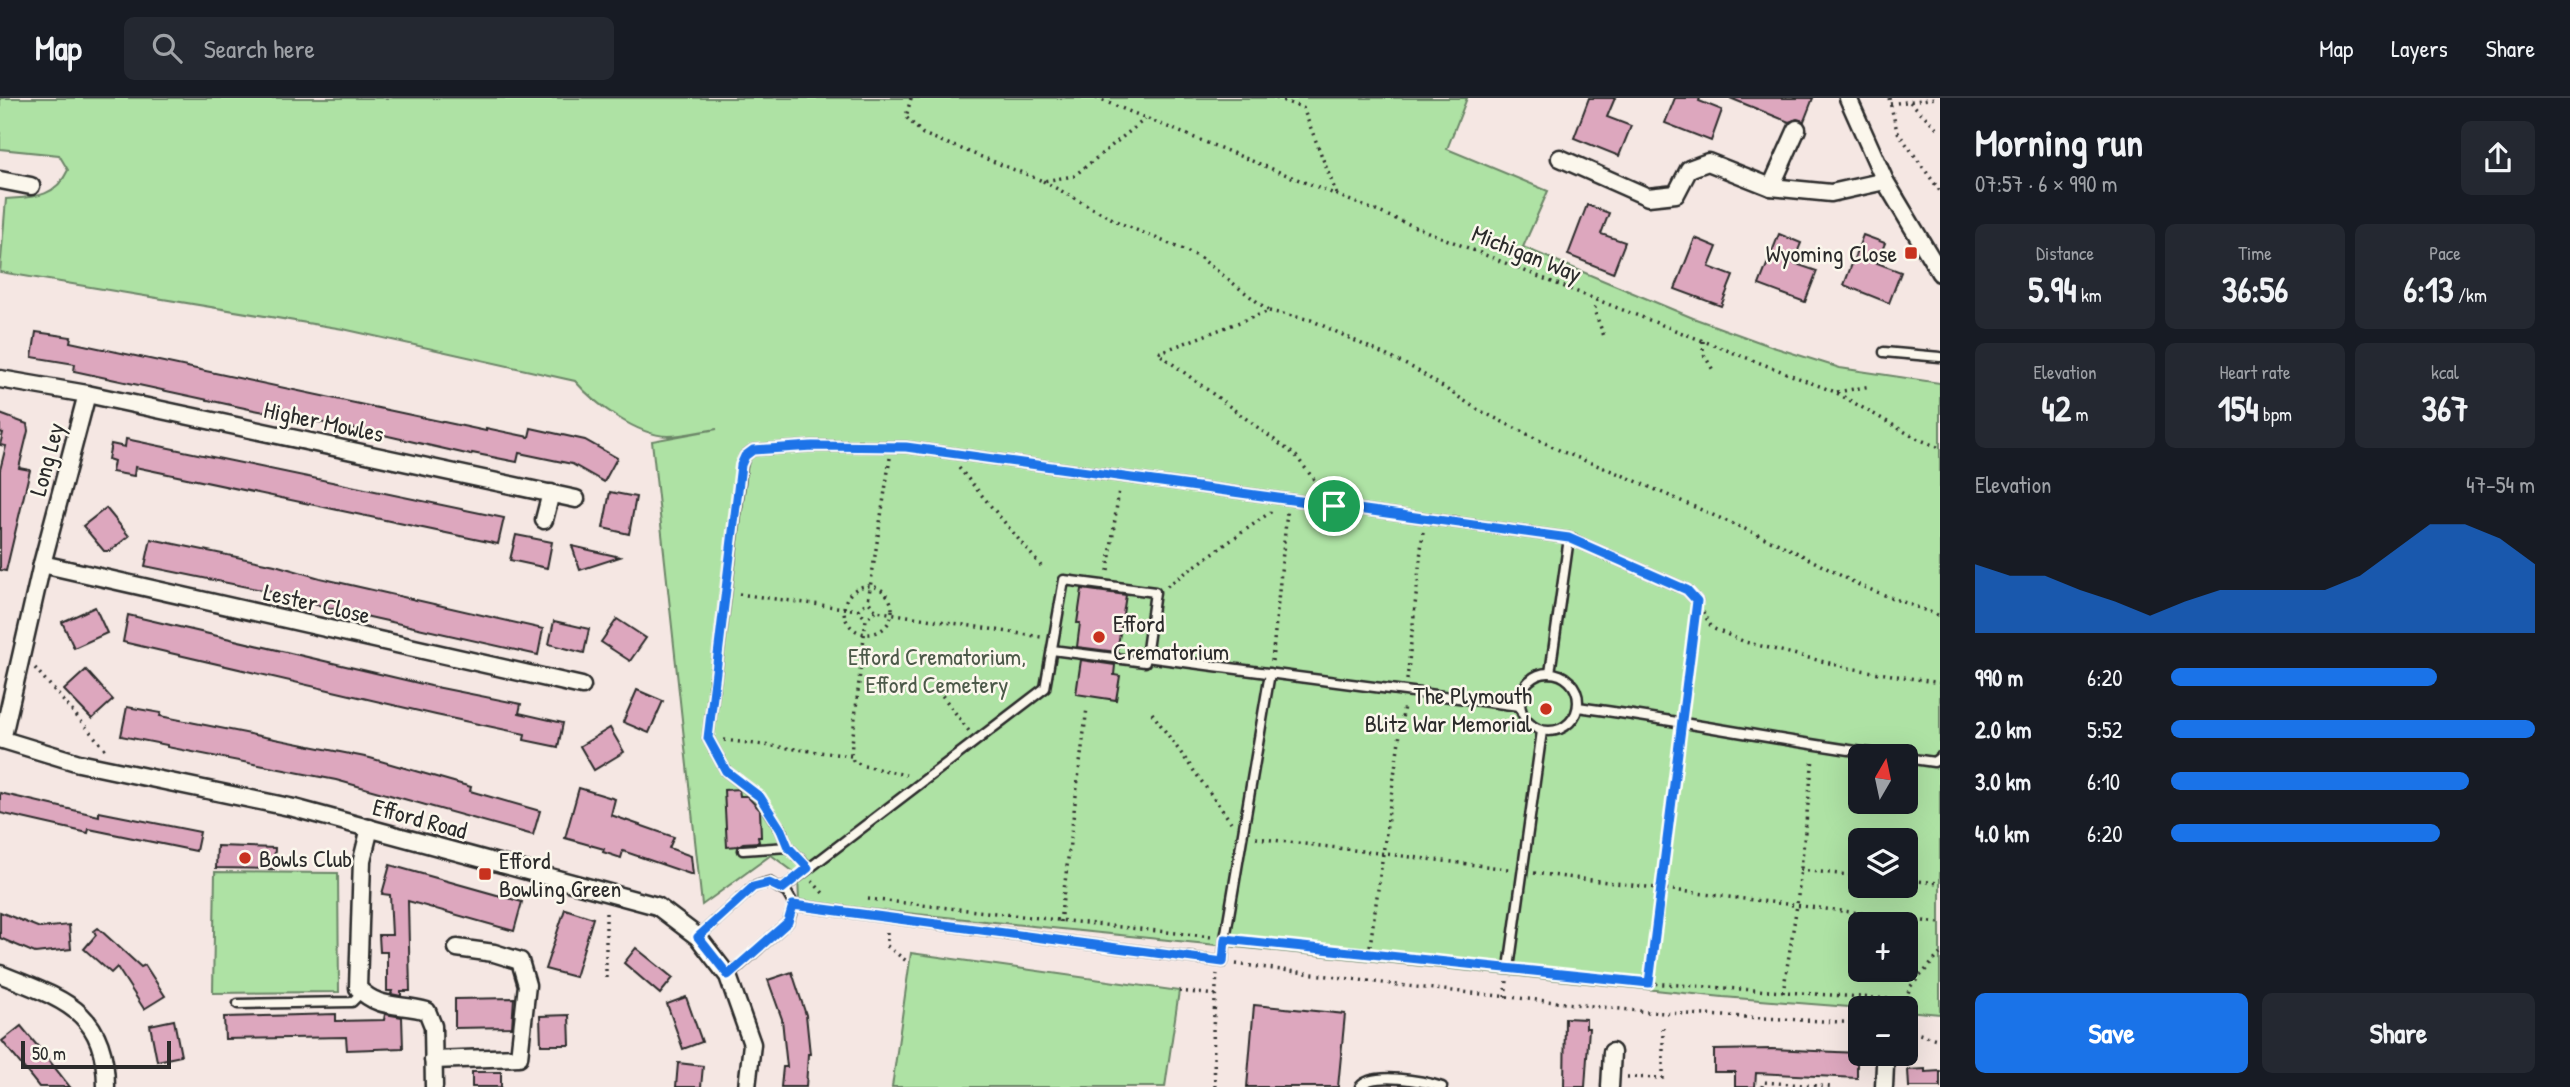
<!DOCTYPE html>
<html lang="en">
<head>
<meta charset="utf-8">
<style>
  body { margin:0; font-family:"Patrick Hand",sans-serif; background:#242831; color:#f1f3f6; height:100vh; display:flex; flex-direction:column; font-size:26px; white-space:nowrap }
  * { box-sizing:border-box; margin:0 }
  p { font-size:23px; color:#9ea1a6 }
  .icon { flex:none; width:38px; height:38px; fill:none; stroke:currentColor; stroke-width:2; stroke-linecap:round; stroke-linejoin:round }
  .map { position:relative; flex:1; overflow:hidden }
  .details { display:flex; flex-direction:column; background:#171b24; width:630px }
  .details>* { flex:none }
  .needle { width:46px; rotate:9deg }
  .fabs { position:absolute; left:1848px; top:646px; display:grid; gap:14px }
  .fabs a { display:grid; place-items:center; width:70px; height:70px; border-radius:10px; background:#171b24; box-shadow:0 7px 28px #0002; font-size:35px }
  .scale { position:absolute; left:21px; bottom:18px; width:150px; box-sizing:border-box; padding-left:7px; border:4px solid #2b2b2b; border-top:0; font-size:19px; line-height:24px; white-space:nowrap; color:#2b2b2b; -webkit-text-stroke:5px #fbf7ec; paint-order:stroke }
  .pin { position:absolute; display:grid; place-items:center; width:60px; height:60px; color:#fff; margin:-30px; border:4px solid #fff; border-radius:50%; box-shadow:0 2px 7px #0007 }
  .round { display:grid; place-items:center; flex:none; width:74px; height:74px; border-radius:10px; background:#242831 }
  .summary { display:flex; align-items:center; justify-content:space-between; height:119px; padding:0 35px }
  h1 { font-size:38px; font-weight:800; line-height:52px }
  .metrics { display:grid; grid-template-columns:repeat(3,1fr); gap:10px; height:119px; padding:7px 35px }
  .metrics div { display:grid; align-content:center; border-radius:10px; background:#242831; text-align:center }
  .metrics b { font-size:35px; font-weight:800 }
  .metrics small { font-size:19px; font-weight:400 }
  .metrics p { font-size:19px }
  .chart { height:196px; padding:14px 35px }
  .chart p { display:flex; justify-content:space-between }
  .chart svg { width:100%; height:126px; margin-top:7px; fill:#1a73e8; opacity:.7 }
  .button { display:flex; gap:14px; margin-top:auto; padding:14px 35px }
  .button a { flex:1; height:80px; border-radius:10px; background:#1a73e8; color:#fff; font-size:28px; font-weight:800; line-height:80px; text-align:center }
  .button a+a { background:#242831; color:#f1f3f6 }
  ul { padding:0 35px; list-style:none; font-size:23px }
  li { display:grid; grid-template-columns:112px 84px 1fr; align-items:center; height:52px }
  li i { height:18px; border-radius:9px; background:#1a73e8 }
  header { display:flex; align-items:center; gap:42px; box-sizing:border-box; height:98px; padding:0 35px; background:#171b24; border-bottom:2px solid #363941 }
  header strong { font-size:33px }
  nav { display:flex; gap:38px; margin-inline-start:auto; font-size:24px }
  .search { width:490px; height:63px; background:#242831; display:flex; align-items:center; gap:18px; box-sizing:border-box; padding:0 24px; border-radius:10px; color:#9ea1a6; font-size:26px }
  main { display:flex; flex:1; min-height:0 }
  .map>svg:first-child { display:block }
  .green { fill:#aee2a4; stroke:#6c8668; stroke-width:2; fill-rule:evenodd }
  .building { fill:#dda7be; stroke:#2b2b2b; stroke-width:2 }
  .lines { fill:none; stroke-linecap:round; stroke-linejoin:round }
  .lane-casing { stroke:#2b2b2b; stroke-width:13 }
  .street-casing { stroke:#2b2b2b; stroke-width:21 }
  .path { stroke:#2b2b2b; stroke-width:3.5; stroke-dasharray:2 5; stroke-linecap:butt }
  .lane { stroke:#fbf7ec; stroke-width:8 }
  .street { stroke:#fbf7ec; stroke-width:16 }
  .route-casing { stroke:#fff; stroke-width:14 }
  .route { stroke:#1a73e8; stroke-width:9 }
  .poi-dot { fill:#c8321e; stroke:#fbf7ec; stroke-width:2.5 }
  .labels { text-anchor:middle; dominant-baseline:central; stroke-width:5; stroke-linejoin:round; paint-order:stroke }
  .street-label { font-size:24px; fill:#2b2b2b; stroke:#fbf7ec }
  .poi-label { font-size:24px; fill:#2b2b2b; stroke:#fbf7ec; text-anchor:start }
  .park-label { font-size:24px; fill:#4c5949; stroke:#fbf7ec }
</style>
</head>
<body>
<header>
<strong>Map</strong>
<div class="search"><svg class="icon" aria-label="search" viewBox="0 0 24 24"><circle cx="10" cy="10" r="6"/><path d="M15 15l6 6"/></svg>Search here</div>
<nav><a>Map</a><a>Layers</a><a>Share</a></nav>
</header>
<main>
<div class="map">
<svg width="1940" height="989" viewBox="0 0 1940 989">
  <rect width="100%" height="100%" fill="#f5e7e3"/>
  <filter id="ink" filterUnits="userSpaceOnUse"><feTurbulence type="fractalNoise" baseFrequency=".0143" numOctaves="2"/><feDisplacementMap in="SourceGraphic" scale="14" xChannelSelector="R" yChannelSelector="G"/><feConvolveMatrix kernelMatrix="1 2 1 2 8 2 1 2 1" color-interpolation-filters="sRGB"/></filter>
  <g filter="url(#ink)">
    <g class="green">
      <path d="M0 0H1467L1447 51 1548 93 1523 149 1693 220 1773 249 1840 270 1940 285V916L1906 913V910H1862L1723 899 799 804 798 777 771 757 702 807 652 343 717 331C701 333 683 338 668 338 636 337 595 306 575 283L343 231 0 174 6 101C34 99 55 100 68 72L59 57 0 51ZM1860 658H1906V704H1860ZM1860 742H1906V788H1860ZM1860 826H1906V872H1860Z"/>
      <polygon points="215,774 338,775 339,894 213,895"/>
      <polygon points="911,855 1179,893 1165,989 892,989"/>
    </g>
    <g class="building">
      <polygon points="1589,0 1615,0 1607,19 1631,28 1619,58 1574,40"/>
      <polygon points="1675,0 1700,0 1699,3 1722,12 1711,43 1665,25"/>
      <polygon points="1730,0 1813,0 1804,23 1797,21 1789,24"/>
      <polygon points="1587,107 1609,115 1601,136 1625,144 1613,175 1568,157"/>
      <polygon points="1779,136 1801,145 1793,165 1817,173 1805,204 1759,187"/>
      <polygon points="1863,137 1885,145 1877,165 1901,174 1889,205 1844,187"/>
      <polygon points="1695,140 1717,149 1709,169 1733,178 1721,208 1675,191"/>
      <polygon points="36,234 71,239 70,244 486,333 486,330 529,339 531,330 585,342 617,360 604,384 572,366 519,355 517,364 472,355 471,357 362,332 254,312 74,273 75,266 32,259"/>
      <polygon points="0,316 27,326 28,333 19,370 30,372 6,473 0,472 0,372 6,348 0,347 3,335 0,334"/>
      <polygon points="126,341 504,420 498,446 135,369 134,378 112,374 114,363 108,361 111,346 125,349"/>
      <polygon points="610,394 636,399 629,436 603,430"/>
      <polygon points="106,410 129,438 110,453 104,453 83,428"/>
      <polygon points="516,437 552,444 547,470 510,462"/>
      <polygon points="151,441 275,467 320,480 543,531 538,557 325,509 281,496 145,468"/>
      <polygon points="572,448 620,459 580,472"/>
      <polygon points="1082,491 1126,497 1117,554 1077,549 1080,525 1077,525"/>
      <polygon points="95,509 107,535 74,550 62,524"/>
      <polygon points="128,517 431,588 521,606 519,615 563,625 558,649 524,642 525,636 436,617 123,544"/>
      <polygon points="617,521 646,540 630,563 601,544"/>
      <polygon points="554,523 589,531 584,555 549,546"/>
      <polygon points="1081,562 1115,567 1114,577 1120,578 1116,602 1076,596"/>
      <polygon points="86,572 113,602 92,621 64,592"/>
      <polygon points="637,592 663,603 649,635 623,624"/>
      <polygon points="127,609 161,615 160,618 370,660 471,689 470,693 540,713 533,737 336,682 167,649 167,647 121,638"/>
      <polygon points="610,630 624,654 594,672 580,648"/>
      <polygon points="579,690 615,701 611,717 674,739 669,750 691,758 693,777 623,753 621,760 603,754 604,751 565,740"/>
      <polygon points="739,691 740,698 747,698 760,712 761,739 758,739 759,744 743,745 738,748 727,749 724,692"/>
      <polygon points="0,695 99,718 99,714 200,734 196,753 89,731 88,735 0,715"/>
      <polygon points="217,748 275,750 274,771 216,770"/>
      <polygon points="390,767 522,804 514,833 408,803 410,893 401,893 401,898 391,896 392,893 387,893 387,854 380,854 379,837 392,837 390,797 382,796"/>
      <polygon points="565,811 593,820 575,879 545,871"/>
      <polygon points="0,814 40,830 69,827 71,851 35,855 0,840"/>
      <polygon points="98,830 141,869 145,867 165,898 144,911 117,869 111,875 84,851 96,837 94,833"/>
      <polygon points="636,850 673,880 660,896 624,865"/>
      <polygon points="792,874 806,917 810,956 808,956 806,989 781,989 783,969 787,969 784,941 782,921 768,882"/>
      <polygon points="686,899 702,944 683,951 667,906"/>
      <polygon points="514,900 512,929 455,930 455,901"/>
      <polygon points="1254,907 1345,916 1338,989 1247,989"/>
      <polygon points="336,916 336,923 384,922 385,916 402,919 403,950 347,952 346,939 225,941 224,919"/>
      <polygon points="569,917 570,947 541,947 540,918"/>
      <polygon points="1565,920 1586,921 1586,930 1589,930 1585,989 1564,989"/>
      <polygon points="174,922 181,958 157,963 150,927"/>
      <polygon points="21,928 44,956 70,989 39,989 2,943"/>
      <polygon points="1772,951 1857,955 1857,980 1756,975 1755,989 1735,989 1735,974 1714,974 1714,952"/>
      <polygon points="678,965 703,968 701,989 676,989"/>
      <polygon points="1925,971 1925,974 1940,973 1940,989 1909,989 1908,972"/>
      <rect x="472" y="974" width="29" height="15"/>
    </g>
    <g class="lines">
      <defs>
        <g id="lane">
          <polyline points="1884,254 1940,259"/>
          <polyline points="1052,552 1145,564 1146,559"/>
          <circle cx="1549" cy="604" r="29"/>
          <polyline points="1550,575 1569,440"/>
          <path d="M1578 609C1683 623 1786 644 1891 658"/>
          <polyline points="1906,660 1934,664 1940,659"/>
          <polyline points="743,752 788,749"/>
          <polyline points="809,770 788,749 781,732 759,699 726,673 708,640 742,367 745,358 753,352 812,348 906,349 1569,440 1687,492 1697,503"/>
          <polyline points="782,791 1045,590 1064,482 1155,494 1146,559 1519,608"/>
          <polyline points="794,807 1223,864 1225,841 1270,575"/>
          <polyline points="698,839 753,789 769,784 787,795 794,807 788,824 728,878"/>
          <polyline points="1509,870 1542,633"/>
          <polyline points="238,906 352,904 362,894"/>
          <path d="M1360 989C1372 973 1424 983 1442 989"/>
        </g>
        <g id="street">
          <polyline points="1848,0 1885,83 1940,175"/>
          <polyline points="1560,60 1648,99 1676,96 1689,71 1708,64 1771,89 1831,95 1885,83"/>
          <polyline points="0,82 31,88"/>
          <polyline points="1771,89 1797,31"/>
          <polyline points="0,281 87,296 576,401"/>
          <polyline points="544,422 551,395"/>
          <polyline points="42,466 582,588"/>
          <polyline points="0,641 79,665 294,710 657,808 698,839 728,878 752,946 747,989"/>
          <polyline points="2,642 42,466 87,296"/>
          <path d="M370 730 362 762 358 890C379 912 399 905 427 913L433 928 434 989"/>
          <path d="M0 876C61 901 106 911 106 989"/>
          <polyline points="433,962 519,959 527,887 520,863 494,855 457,850"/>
          <polyline points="1610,989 1612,954"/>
          <polyline points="1884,989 1885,967"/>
        </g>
      </defs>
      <use href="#lane" class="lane-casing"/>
      <use href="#street" class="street-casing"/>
      <g class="path">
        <polyline points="911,0 906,19 923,36 1043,83 1074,78 1145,21"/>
        <polyline points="1096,0 1587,198 1835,294 1914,339 1940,350"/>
        <polyline points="1276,0 1303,10 1337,97"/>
        <polyline points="1889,0 1897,33 1940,93"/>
        <polyline points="1910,4 1940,33"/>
        <polyline points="1890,6 1936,0"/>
        <polyline points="1043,83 1120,125 1198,158 1269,213 1158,255 1296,358 1322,392"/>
        <polyline points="1597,202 1594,212 1604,238"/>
        <polyline points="1269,213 1311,222 1415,271 1477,311 1563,354 1622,377 1788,450 1861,488 1940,518"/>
        <polyline points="1703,243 1703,255 1713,272"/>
        <polyline points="1837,294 1871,288"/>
        <polyline points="890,360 868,503 876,513 1041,539"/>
        <polyline points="959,370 1041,468"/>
        <polyline points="1108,473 1119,391"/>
        <circle cx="868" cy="512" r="24"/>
        <polyline points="1167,488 1272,413"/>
        <polyline points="739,496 858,512 866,521"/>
        <polyline points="858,512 868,503"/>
        <polyline points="876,513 866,521 851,655 853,663 864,668 906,677"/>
        <polyline points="1703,514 1712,530 1745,544 1849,570 1940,585"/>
        <polyline points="1272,563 1287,414"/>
        <polyline points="35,570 106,652"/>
        <polyline points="1407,582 1423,433"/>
        <polyline points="938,592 969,633"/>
        <polyline points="1683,612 1695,516"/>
        <polyline points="1152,615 1231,724"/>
        <polyline points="724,642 851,658"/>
        <polyline points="1256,740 1509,771"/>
        <polyline points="1800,772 1860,778"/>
        <polyline points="1534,775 1940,825"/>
        <polyline points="1906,782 1940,785"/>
        <polyline points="812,783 823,795"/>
        <polyline points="868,801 1212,839"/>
        <polyline points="1060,824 1087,610"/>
        <polyline points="887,834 887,848 909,865"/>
        <polyline points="1237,842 1497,869"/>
        <polyline points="1369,855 1404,607"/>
        <polyline points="1236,866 1406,888 1648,914 1860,925"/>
        <polyline points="1523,872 1649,885 1906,902 1910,889 1940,856"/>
        <polyline points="606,880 606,812"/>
        <polyline points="1649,885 1680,637"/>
        <polyline points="1179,893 1216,897"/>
        <polyline points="1783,895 1797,807 1813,660"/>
        <polyline points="1505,899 1507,883"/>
        <polyline points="1906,932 1940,942"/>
        <polyline points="1627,979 1663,980 1663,927"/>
        <polyline points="1215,989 1213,930 1217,876"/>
        <polyline points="1762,989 1763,984 1833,989"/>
      </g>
      <use href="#lane" class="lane"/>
      <use href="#street" class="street"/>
    </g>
  </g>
  <g class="lines" filter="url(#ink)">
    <defs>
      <polygon id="route" points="812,348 906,349 1569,440 1687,492 1697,503 1649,885 1225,841 1223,864 793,807 788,824 728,877 698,839 753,789 769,785 782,791 808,770 788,749 781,732 760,699 726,673 708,640 741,367 745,358 753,352"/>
    </defs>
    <use href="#route" class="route-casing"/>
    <use href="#route" class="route"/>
  </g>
  <g class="poi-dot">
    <rect x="1904" y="148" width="14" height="14" rx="3.5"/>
    <circle cx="1099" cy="539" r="7"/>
    <circle cx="1546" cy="611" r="7"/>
    <circle cx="245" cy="760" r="7"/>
    <rect x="478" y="769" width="14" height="14" rx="3.5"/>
  </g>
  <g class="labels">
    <g class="street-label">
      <text transform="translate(1527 155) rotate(22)">Michigan Way</text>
      <text transform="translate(324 323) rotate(12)">Higher Mowles</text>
      <text transform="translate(46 361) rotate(-75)">Long Ley</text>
      <text transform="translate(317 505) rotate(13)">Lester Close</text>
      <text transform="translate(420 720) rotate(15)">Efford Road</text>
    </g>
    <g class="poi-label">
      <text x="1897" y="155" text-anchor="end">Wyoming Close</text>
      <text x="1113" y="525">Efford<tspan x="1113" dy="28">Crematorium</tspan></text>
      <text x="1532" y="597" text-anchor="end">The Plymouth<tspan x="1532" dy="28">Blitz War Memorial</tspan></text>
      <text x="259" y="760">Bowls Club</text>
      <text x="499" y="762">Efford<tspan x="499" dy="28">Bowling Green</tspan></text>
    </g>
    <g class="park-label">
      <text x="937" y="558">Efford Crematorium,<tspan x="937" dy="28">Efford Cemetery</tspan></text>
    </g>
  </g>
</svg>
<div class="fabs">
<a><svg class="needle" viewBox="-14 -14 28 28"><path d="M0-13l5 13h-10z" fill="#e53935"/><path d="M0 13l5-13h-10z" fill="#9ea1a6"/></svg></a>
<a><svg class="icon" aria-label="layers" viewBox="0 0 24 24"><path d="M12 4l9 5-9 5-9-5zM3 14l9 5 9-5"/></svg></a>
<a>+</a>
<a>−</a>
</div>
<div class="scale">50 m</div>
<div class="pin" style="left:1334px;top:408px;background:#1e9e55"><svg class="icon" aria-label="arrive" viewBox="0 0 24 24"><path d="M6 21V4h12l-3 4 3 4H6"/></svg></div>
</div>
<section class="details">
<div class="summary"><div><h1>Morning run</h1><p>07:57 · 6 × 990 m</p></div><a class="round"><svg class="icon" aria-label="share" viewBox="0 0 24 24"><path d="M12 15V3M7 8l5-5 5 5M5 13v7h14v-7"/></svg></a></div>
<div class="metrics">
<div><p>Distance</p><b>5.94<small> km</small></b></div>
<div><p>Time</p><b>36:56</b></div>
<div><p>Pace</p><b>6:13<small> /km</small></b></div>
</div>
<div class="metrics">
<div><p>Elevation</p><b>42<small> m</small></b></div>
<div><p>Heart rate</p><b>154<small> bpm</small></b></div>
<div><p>kcal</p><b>367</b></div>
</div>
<div class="chart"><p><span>Elevation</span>47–54 m</p>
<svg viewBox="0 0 160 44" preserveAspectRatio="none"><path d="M0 44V20L10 24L20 24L30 29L40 33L50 38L60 33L70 29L80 29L90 29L100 29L110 24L120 15L130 6L140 6L150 11L160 20V44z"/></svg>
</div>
<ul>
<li><b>990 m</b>6:20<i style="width:73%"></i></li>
<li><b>2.0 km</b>5:52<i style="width:100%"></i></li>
<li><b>3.0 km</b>6:10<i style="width:82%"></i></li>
<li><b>4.0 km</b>6:20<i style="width:74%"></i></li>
</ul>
<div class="button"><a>Save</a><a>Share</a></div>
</section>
</main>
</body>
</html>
